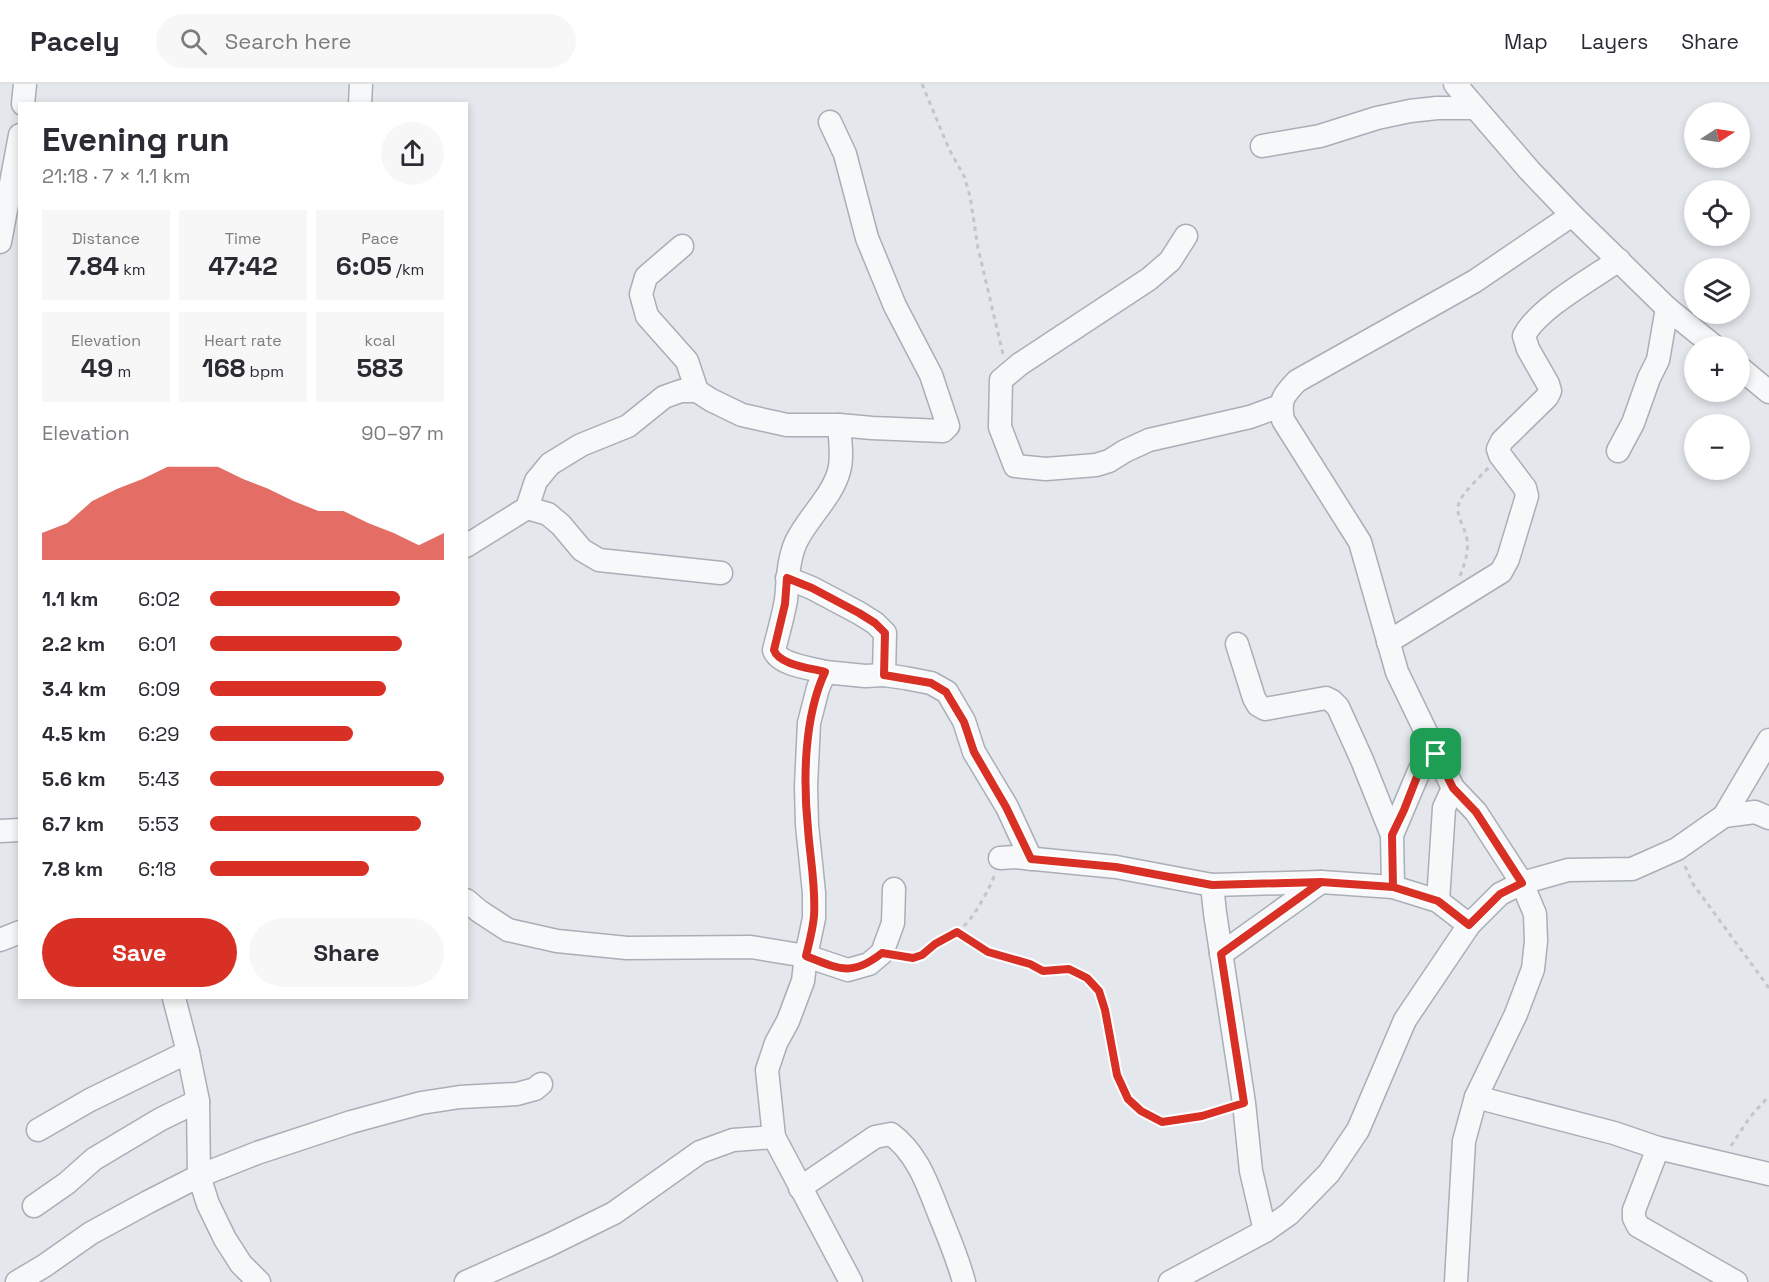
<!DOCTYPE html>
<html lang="en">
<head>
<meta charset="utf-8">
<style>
  body { margin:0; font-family:"Space Grotesk",sans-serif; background:#f7f7f7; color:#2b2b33; height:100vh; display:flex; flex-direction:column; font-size:22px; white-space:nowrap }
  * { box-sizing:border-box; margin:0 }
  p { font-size:20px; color:#7c7c81 }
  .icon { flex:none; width:33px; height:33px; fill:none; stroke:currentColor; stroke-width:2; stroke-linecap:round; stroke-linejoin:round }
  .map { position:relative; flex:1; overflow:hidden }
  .sheet { position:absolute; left:18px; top:18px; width:450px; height:897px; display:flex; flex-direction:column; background:#fff; border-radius:0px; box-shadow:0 3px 9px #0003 }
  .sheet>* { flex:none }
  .needle { width:39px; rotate:78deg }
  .controls { position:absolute; left:1684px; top:18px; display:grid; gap:12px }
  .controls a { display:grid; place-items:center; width:66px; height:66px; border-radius:50%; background:#fff; box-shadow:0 3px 9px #0003; font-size:30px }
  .pin { position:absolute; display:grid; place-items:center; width:51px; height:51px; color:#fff; margin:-26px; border-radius:12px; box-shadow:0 3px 9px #0006 }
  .round { display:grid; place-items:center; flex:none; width:63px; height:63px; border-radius:32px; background:#f7f7f7 }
  .head { display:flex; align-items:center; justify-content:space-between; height:102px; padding:0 24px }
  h1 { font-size:33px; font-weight:700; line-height:45px }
  .metrics { display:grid; grid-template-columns:repeat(3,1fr); gap:9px; height:102px; padding:6px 24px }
  .metrics div { display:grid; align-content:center; border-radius:0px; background:#f7f7f7; text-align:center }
  .metrics b { font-size:26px; font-weight:700 }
  .metrics small { font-size:16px; font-weight:400 }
  .metrics p { font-size:16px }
  .chart { height:168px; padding:12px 24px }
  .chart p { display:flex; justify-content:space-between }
  .chart svg { width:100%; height:108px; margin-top:6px; fill:#d93025; opacity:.7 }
  .action { display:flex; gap:12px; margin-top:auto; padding:12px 24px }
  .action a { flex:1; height:69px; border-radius:36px; background:#d93025; color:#fff; font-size:24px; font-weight:700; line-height:69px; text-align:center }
  .action a+a { background:#f7f7f7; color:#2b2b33 }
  ul { padding:0 24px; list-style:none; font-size:20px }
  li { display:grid; grid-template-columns:96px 72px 1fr; align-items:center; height:45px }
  li i { height:15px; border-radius:8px; background:#d93025 }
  header { display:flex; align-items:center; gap:36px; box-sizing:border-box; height:84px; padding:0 30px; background:#fff; border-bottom:2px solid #e1e1e2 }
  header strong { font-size:28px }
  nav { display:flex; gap:33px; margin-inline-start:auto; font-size:21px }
  .search { width:420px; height:54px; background:#f7f7f7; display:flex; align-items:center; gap:15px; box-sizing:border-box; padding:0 21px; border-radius:33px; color:#7c7c81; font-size:22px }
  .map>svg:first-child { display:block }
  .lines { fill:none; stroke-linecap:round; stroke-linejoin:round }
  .minor-casing { stroke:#a9aeb7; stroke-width:25 }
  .path { stroke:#c2c5cb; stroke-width:3; stroke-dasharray:4.5 4.5; stroke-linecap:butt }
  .minor { stroke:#f7f8fa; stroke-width:22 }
  .route-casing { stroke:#fff; stroke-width:12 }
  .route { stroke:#d93025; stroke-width:8 }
</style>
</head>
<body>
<header>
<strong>Pacely</strong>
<div class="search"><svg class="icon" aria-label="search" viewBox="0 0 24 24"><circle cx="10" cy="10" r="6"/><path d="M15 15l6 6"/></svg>Search here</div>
<nav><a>Map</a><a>Layers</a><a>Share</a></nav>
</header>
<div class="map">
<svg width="1769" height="1198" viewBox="0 0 1769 1198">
  <rect width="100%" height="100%" fill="#e4e7ec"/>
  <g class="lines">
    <defs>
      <g id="minor">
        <polyline points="1455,0 1530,87 1572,131 1667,224 1714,262"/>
        <polyline points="23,20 25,0"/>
        <polyline points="360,20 361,0"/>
        <polyline points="1262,62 1320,52 1377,34 1410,27 1437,24 1474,24"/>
        <polyline points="1186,152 1170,177 1149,195 1020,280 1001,296 1000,343 1015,382 1046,385 1096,381 1109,377 1125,367 1149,356 1250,333 1280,322"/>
        <polyline points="0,158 20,51"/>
        <polyline points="682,162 646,193 641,210 647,232 687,277 697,307"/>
        <polyline points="1740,284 1769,308"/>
        <polyline points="1618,367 1633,339 1649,294 1658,276 1667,224"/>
        <polyline points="527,424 548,430 561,441 582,466 599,476 721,489"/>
        <polyline points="466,462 527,424 536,397 550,380 581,361 628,342 664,313 681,307 697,307 711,316 742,331 787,341 839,341 872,344 943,347 948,342 931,291 895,222 867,154 845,70 830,38"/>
        <polyline points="787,494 812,504 859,529 875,539 885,549 884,591"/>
        <path d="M1388 558 1501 488 1508 475 1527 412 1525 404 1500 371 1498 365 1502 357 1547 313 1550 307 1548 300 1528 265 1524 252C1537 225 1593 194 1619 176"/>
        <polyline points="1237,560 1254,614 1258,621 1265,625 1326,614 1332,617 1338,623 1362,676 1392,751"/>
        <path d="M825 588C811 584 779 581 774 566 778 550 783 533 786 516 788 496 788 476 796 458 808 433 832 413 839 387 843 373 840 356 839 341"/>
        <polyline points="1724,732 1755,728 1769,734"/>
        <polyline points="0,747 20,746"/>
        <polyline points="1000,774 1015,773 1116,783 1212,801 1321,798 1393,803 1438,817 1469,841"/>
        <polyline points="1212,801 1215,829 1244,1019 1251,1087 1265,1147"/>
        <polyline points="1393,803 1392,751 1420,685 1436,670"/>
        <polyline points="466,816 479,827 508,846 557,857 627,864 751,863 806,872 848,886 869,880 882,869 893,839 894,805"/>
        <polyline points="1438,817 1444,724 1453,704"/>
        <polyline points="0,856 20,848"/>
        <polyline points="1221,870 1321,798"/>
        <polyline points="174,914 188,968 198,1017 199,1092 208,1120 225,1155 241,1180 259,1198"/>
        <polyline points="1476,1013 1614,1049 1658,1064 1769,1090"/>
        <polyline points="38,1046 90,1016 188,968"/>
        <polyline points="1658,1064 1634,1126 1634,1134 1638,1142 1736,1198"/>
        <path d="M800 1104 875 1053 891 1050C918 1070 928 1102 940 1132 949 1154 958 1175 964 1198"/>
        <polyline points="34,1122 67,1099 94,1075 161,1035 198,1017"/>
        <polyline points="17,1198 44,1182 91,1149 148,1118 199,1092 257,1069 351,1038 421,1019 460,1013 517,1010 535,1005 541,1000"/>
        <polyline points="466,1198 549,1161 614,1129 700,1068 733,1056 774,1053"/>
        <polyline points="851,1198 774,1053 767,986 776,959 788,937 803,897 806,872 814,834 814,809 807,741 806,702 809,639 818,604 825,588 865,592 884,591 905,594 931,599 947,608 964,637 974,668 1007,723 1031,775"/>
        <polyline points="1170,1198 1265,1147 1289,1130 1329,1089 1358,1046 1405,936 1469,841 1500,810 1522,799 1568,786 1632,785 1677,765 1724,732 1769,656"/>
        <path d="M1456 1198 1464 1057 1476 1013 1516 930 1533 885 1536 857 1535 830 1522 799 1476 728 1453 704 1397 588 1360 458 1283 336C1279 315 1284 311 1297 297L1475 197 1572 131"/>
      </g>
    </defs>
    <use href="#minor" class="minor-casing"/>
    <g class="path">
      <polyline points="922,0 949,65 964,92 970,112 978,164 1003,270"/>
      <path d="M1460 492C1465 479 1470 465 1466 451 1463 440 1455 430 1459 419 1462 409 1481 392 1489 383"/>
      <polyline points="1685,782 1693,800 1769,904"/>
      <polyline points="957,848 988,868 1030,880 1043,887 1069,886 1087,894 1099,907 1105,926 1117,991 1128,1015 1141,1027 1162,1038 1202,1032 1227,1024"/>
      <path d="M901 871C923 876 922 868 938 858 948 852 958 848 966 840 975 831 991 802 995 790"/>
      <polyline points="1731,1062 1750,1033 1769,1012"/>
    </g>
    <use href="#minor" class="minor"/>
  </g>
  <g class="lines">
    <defs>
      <path id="route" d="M1436 670 1420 685 1404 726 1392 751 1393 803 1321 798 1212 801 1116 783 1031 775 1006 723 974 668 964 638 946 608 931 599 884 591 885 549 875 539 859 529 812 504 787 494 785 520 774 566C779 581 811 584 825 588 804 633 803 696 808 745 810 774 816 803 814 832 813 845 809 859 806 872 839 885 852 893 882 869L913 874 922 871 935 860 957 848 988 868 1030 880 1043 887 1069 885 1087 894 1099 907 1105 926 1117 991 1128 1015 1141 1027 1162 1038 1202 1032 1244 1019 1221 870 1321 798 1393 803 1438 817 1469 841 1500 810 1522 799 1476 728 1453 704 1436 670"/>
    </defs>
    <use href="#route" class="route-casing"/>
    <use href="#route" class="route"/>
  </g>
</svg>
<div class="controls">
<a><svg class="needle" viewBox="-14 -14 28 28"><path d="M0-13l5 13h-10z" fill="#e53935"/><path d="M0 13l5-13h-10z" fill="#7c7c81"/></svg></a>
<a><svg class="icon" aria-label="locate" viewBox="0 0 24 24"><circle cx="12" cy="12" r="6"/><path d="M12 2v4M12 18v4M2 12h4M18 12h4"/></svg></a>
<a><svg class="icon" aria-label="layers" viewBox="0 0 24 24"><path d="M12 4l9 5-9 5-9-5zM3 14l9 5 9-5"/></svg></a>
<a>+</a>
<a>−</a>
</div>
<div class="pin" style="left:1436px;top:670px;background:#1e9e55"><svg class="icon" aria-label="arrive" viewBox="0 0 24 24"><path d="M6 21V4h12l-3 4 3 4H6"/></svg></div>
<section class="sheet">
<div class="head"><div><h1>Evening run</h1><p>21:18 · 7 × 1.1 km</p></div><a class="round"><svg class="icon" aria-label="share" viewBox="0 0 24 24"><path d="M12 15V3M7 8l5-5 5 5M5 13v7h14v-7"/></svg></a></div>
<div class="metrics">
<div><p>Distance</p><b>7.84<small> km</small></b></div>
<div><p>Time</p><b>47:42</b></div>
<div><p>Pace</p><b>6:05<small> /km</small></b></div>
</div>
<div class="metrics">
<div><p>Elevation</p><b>49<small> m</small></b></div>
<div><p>Heart rate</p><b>168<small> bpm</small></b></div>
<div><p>kcal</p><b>583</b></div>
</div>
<div class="chart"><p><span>Elevation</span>90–97 m</p>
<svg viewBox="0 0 160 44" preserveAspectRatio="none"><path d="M0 44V33L10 29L20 20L30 15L40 11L50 6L60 6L70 6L80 11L90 15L100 20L110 24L120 24L130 29L140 33L150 38L160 33V44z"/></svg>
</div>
<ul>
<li><b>1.1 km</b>6:02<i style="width:81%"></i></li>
<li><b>2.2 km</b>6:01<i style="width:82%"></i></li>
<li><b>3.4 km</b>6:09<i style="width:75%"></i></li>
<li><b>4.5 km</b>6:29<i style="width:61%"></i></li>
<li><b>5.6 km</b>5:43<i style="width:100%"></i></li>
<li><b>6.7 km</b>5:53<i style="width:90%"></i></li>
<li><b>7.8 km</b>6:18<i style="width:68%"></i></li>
</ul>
<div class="action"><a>Save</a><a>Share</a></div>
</section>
</div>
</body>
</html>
